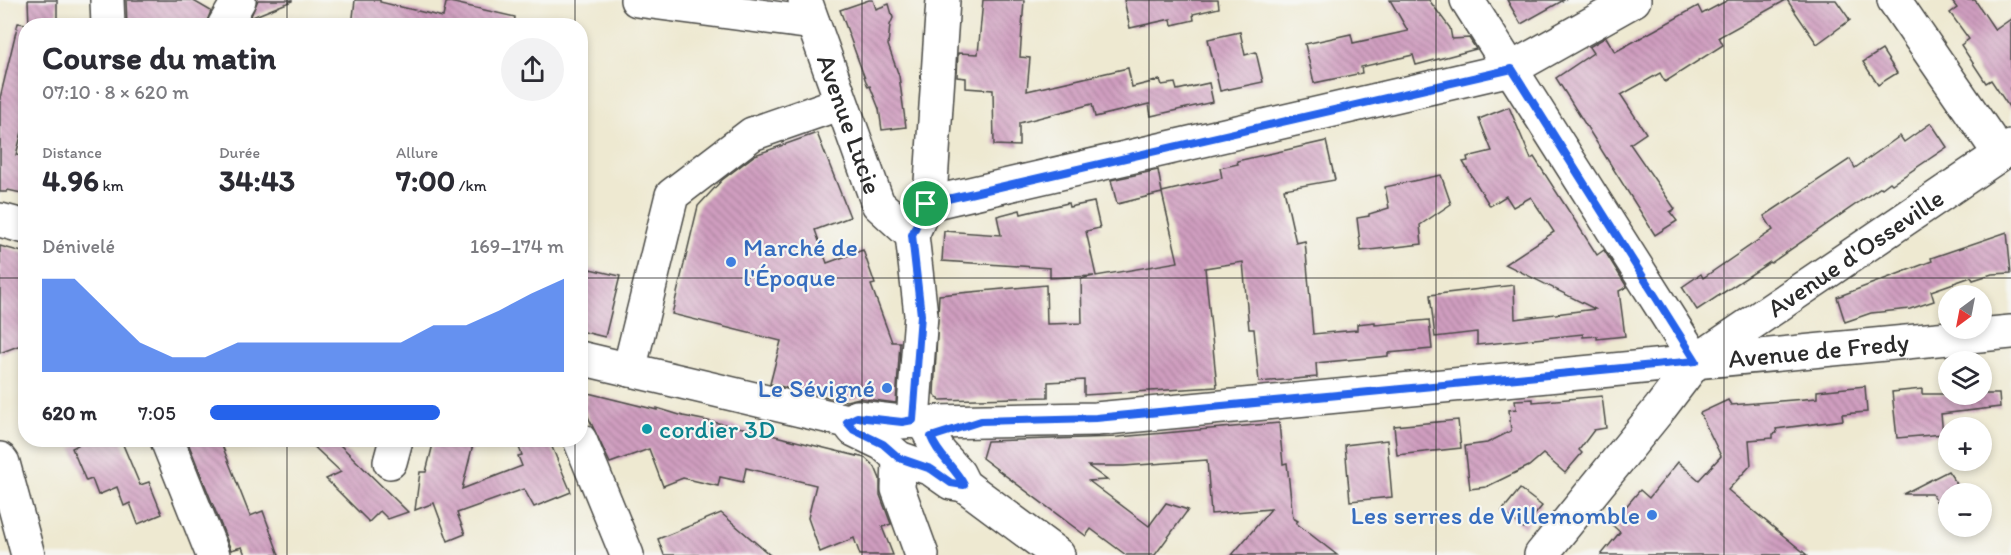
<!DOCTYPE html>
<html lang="fr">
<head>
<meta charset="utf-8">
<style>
  body { margin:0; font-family:Itim,sans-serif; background:#f2f2f3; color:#2b2b33; height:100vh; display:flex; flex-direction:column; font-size:22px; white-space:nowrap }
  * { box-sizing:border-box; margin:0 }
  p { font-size:20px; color:#7c7c81 }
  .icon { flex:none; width:33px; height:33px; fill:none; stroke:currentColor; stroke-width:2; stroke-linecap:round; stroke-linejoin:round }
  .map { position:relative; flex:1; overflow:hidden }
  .sheet { position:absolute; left:18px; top:18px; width:570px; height:429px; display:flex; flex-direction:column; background:#fff; border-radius:24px; box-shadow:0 3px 9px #0003 }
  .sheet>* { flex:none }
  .needle { width:39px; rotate:212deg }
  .controls { position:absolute; left:1938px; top:285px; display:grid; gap:12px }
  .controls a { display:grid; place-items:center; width:54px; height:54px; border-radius:50%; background:#fff; box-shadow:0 3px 9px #0003; font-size:30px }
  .pin { position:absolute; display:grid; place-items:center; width:51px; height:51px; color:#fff; margin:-26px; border:3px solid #fff; border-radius:50%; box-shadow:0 2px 6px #0007 }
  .round { display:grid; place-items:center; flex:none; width:63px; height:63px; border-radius:32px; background:#f2f2f3 }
  .headline { display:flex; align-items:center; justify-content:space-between; height:102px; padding:0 24px }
  h1 { font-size:33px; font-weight:800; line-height:45px }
  .stats { display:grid; grid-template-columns:repeat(3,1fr); gap:9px; height:102px; padding:6px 24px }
  .stats div { display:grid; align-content:center }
  .stats b { font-size:30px; font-weight:800 }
  .stats small { font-size:16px; font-weight:400 }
  .stats p { font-size:16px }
  .chart { height:168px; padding:12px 24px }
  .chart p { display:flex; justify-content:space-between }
  .chart svg { width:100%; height:108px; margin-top:6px; fill:#2563eb; opacity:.7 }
  ul { padding:0 24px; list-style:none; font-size:20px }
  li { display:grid; grid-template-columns:96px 72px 1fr; align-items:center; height:45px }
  li i { height:15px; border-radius:8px; background:#2563eb }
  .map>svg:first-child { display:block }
  .building { fill:url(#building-back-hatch) }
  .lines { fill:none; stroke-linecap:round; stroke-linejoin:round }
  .minor-casing { stroke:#484844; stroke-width:36 }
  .major-casing { stroke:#484844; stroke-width:36 }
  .minor { stroke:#fff; stroke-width:33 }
  .major { stroke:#fff; stroke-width:33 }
  .route-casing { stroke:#fff; stroke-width:12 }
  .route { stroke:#2563eb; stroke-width:8 }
  .grid { fill:none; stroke:#2b2b2b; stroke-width:1.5; stroke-opacity:0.55 }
  .shop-dot { fill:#3f7fe0; stroke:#f6f6f2; stroke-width:2 }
  .culture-dot { fill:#0f9aa8; stroke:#f6f6f2; stroke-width:2 }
  .labels { text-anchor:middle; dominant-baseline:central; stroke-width:4.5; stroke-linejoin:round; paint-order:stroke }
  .street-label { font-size:26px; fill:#2b2b2b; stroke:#f6f6f2 }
  .shop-label { font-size:26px; fill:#366cbe; stroke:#f6f6f2; text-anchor:end }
  .culture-label { font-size:26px; fill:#0d838f; stroke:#f6f6f2; text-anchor:start }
</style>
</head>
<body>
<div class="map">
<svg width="2011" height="555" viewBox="0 0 2011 555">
  <defs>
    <pattern id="building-back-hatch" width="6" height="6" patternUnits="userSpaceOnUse" patternTransform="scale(1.5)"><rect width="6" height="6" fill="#d09ec0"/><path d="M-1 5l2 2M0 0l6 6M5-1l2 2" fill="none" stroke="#a9819c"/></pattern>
  </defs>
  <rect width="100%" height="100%" fill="#f6f6f2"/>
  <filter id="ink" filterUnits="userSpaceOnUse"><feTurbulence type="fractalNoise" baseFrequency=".0167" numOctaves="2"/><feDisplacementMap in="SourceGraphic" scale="12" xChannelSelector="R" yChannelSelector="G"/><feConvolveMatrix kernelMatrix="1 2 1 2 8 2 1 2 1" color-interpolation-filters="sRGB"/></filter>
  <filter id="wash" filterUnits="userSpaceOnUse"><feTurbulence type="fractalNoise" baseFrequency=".008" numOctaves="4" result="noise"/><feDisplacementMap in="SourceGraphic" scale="24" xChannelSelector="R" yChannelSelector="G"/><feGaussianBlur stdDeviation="1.35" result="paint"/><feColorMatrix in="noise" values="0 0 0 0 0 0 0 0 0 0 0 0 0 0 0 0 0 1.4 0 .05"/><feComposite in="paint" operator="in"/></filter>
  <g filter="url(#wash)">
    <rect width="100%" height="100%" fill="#eee9d1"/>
    <g id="blocks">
      <g class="building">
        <polygon points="28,0 57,0 57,26 29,26"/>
        <polygon points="126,0 192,0 211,11 205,26 127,26"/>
        <polygon points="258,0 292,0 292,1 250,18"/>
        <polygon points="355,0 380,0 380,2 443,17 446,3 450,2 515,17 514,26 352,26"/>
        <polygon points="869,0 873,0 876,9 889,4 893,18 890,25 888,45 899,76 906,127 882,130 879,109 870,86 868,87 840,10"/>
        <polygon points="983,0 1024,0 1020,57 1030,58 1027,91 1128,68 1132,87 1160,80 1162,85 1175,83 1177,90 1209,83 1213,102 1151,116 1149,104 1095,117 1092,104 1019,123 1019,146 994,145 993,90 966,88 966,78 957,77 958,53 978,54"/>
        <polygon points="1124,0 1218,0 1219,8 1193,14 1194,20 1172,25 1171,19 1130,28"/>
        <polygon points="1390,0 1429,0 1450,28 1452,39 1469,38 1476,49 1416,65 1413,55 1361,67 1362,73 1314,83 1305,44 1351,34 1353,43 1408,31"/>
        <polygon points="1507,0 1564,0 1521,24"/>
        <polygon points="1728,0 1786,0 1719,37 1723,45 1665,82 1660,73 1621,95 1646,133 1630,144 1675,209 1670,212 1677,221 1655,235 1556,78 1593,53 1589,47 1606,37 1615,52 1698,6 1702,14"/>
        <polygon points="1787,0 1836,0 1850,20 1817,44"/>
        <polygon points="1951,0 1975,0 1995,30 2011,19 2011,110 1991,80 1986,83 1961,45 1969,39 1950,13 1957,8"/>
        <polygon points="18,23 26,24 26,117 16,155 26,157 26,194 8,190 7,192 0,192 0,98"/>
        <polygon points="1240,32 1245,55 1256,52 1263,82 1220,91 1208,39"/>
        <polygon points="1882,50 1897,73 1878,85 1863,62"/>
        <polygon points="1509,107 1531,159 1534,157 1597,255 1604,250 1627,287 1619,291 1625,336 1597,339 1597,336 1583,337 1583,334 1477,345 1477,332 1435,337 1430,295 1514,285 1515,319 1595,309 1505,264 1554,232 1531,197 1513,207 1506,196 1490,206 1463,162 1468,161 1467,157 1492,151 1479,119"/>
        <polygon points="1931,123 1947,147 1892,184 1890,182 1882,188 1881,187 1771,263 1770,262 1697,310 1682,287 1701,274 1703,278 1773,230 1764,216 1850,159 1855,168 1900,136 1904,142"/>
        <polygon points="817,133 850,217 815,230 827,263 863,250 875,284 871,285 892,342 900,342 896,403 859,398 846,401 770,384 781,341 672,314 698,206 722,180 755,155"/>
        <polygon points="1326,141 1335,180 1284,189 1296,243 1305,241 1313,334 1357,330 1357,324 1375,322 1375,325 1429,320 1432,349 1388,353 1388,356 1316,363 1317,377 1259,382 1254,329 1249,329 1243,262 1205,268 1217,387 1084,395 1084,380 1048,382 1048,397 940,400 934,394 939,295 1046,285 1047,324 1082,323 1081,279 1094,276 1050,278 1050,268 942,261 944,231 1001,235 997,216 1020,210 1021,214 1068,203 1069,207 1094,202 1100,228 1086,231 1096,276 1178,262 1162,193 1117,204 1111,180 1158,170 1162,192 1222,178 1220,168 1238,164 1237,161"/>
        <polygon points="1441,175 1451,204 1420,225 1422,244 1361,251 1357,218 1369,216 1369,214 1389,208 1385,187"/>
        <polygon points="2007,232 2011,273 1992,274 1973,280 1971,277 1931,291 1934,301 1910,309 1871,313 1845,322 1837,297 1932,261 1931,258"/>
        <polygon points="0,246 26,253 26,343 0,353"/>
        <polygon points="590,269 620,276 605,337 580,331 580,279 586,280"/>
        <polygon points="1865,386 1867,412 1842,414 1843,420 1776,429 1777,433 1773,434 1773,438 1749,440 1751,465 1728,490 1807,555 1601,555 1620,532 1611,524 1640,490 1649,498 1678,462 1699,480 1721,456 1700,413 1728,400 1731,405 1817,398 1817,391"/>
        <polygon points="1922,389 1922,394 1999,394 2000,407 1941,414 1943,434 1897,438 1892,392"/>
        <polygon points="588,393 657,410 657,408 683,416 743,428 865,458 875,467 880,479 880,495 891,524 882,527 893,555 860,555 854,538 820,552 808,518 816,485 746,468 743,482 720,477 718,486 683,478 663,486 649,449 610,463 584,408"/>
        <polygon points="1602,396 1606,428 1594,430 1579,450 1582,453 1565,473 1543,454 1529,466 1486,487 1470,489 1465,446 1487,443 1511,431 1509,410 1516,409 1515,400 1533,399 1533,402"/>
        <polygon points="1458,420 1461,448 1397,455 1394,426"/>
        <polygon points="1279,423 1283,464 1287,463 1293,518 1298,521 1296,523 1337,555 1232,555 1271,509 1211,514 1207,460 1124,466 1088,466 1107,480 1089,481 1149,526 1166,503 1188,510 1155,555 1126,555 1091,529 1086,536 982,458 987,441 1118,437"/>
        <polygon points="76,440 121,440 140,485 149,482 162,514 138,524 130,503 124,506 117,487 98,495 92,479 86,481 72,448 78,445"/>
        <polygon points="187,440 220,440 250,516 263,511 279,555 245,555 242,547 231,550"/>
        <polygon points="307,440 318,440 339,444 408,512 388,519 380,511 369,522 326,479 341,472"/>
        <polygon points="434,440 474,440 462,489 522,466 518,456 522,455 516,440 549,440 571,492 534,507 524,489 457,513 465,534 448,541 434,503 415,510 420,472 426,472"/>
        <polygon points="1387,440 1392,497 1350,501 1345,445"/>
        <polygon points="1948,471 1964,494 1948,494 1948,521 1932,494 1903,494"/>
        <polygon points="1520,489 1542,506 1524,528 1502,511"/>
        <polygon points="721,513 770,555 664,555 658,539"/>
      </g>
    </g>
  </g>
  <g filter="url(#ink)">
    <use href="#blocks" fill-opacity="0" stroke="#484844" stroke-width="1.5"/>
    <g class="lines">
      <defs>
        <g id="minor">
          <polyline points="107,0 108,26"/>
          <polyline points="637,0 813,23"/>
          <path id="s1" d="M805 0 878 204 912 235"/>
          <polyline points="1467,0 1696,361"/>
          <polyline points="1894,0 2000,154"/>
          <polyline points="224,26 239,0"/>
          <polyline points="926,204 1511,69 1634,0"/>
          <polyline points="629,370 672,195 752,134 841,103"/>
          <polyline points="913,420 921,315 912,235 926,204 931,182 943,0"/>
          <path id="s2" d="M922 424 935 422 1096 419 2011 332"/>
          <polyline points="167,440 213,555"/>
          <polyline points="580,440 627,555"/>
          <polyline points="899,458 898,489 922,555"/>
          <polyline points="0,459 3,463 28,555"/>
          <polyline points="390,462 396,440"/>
          <path id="s3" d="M1541 555 1661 407 1696 361 2011 147"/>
        </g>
        <g id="major">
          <polyline points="0,220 26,227"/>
          <polyline points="580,358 847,421 854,430 883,444 899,458 931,469 951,483 964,485"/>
          <polyline points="847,421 857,417 901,422 916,421 922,424 927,428 939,452 958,473 964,485 1058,555"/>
        </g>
      </defs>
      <use href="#minor" class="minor-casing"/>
      <use href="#major" class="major-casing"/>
      <use href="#minor" class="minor"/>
      <use href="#major" class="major"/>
    </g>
  </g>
  <g class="lines" filter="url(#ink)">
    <defs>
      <path id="route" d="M1512 69 1696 361 1096 418 981 421 931 437C938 456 955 467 964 485L951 483 931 469 899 458 883 444 854 430 847 422 857 417 902 422 913 420 921 315 912 235 926 204Z"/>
    </defs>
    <use href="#route" class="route-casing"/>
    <use href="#route" class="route"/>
  </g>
  <path class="grid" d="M287 0V26M575 0V26M862 0V555M1149 0V555M1436 0V555M1724 0V555M0 278H26M580 278H2011M287 440V555M575 440V555"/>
  <g class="shop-dot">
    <circle cx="731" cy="262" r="6"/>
    <circle cx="887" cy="388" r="6"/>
    <circle cx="1652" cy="515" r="6"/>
  </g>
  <circle class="culture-dot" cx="647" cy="429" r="6"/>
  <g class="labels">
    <g class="street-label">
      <text stroke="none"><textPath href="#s1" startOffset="132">Avenue Lucie</textPath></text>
      <text stroke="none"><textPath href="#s3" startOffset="441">Avenue d'Osseville</textPath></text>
      <text stroke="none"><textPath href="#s2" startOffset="900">Avenue de Fredy</textPath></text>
    </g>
    <g class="shop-label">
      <text x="743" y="247" text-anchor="start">Marché de<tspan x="743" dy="30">l'Époque</tspan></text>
      <text x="875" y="388">Le Sévigné</text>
      <text x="1640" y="515">Les serres de Villemomble</text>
    </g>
    <g class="culture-label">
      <text x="659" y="429">cordier 3D</text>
    </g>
  </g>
</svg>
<div class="controls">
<a><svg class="needle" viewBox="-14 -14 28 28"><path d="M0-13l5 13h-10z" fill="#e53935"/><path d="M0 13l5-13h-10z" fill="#7c7c81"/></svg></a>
<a><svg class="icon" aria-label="layers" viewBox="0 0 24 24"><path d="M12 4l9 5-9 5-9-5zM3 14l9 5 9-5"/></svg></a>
<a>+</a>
<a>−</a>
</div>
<div class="pin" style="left:926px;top:204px;background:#1e9e55"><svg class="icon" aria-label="arrive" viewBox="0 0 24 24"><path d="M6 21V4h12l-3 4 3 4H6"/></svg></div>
<section class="sheet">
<div class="headline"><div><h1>Course du matin</h1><p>07:10 · 8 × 620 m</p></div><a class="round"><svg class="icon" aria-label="share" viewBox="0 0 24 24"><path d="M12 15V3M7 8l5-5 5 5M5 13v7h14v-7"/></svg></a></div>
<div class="stats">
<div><p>Distance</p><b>4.96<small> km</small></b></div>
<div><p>Durée</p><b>34:43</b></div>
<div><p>Allure</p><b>7:00<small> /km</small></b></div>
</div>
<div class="chart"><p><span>Dénivelé</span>169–174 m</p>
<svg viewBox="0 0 160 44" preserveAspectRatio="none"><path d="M0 44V6L10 6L20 19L30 32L40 38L50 38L60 32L70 32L80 32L90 32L100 32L110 32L120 25L130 25L140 19L150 12L160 6V44z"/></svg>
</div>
<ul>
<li><b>620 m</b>7:05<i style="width:65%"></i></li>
</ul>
</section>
</div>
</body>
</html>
